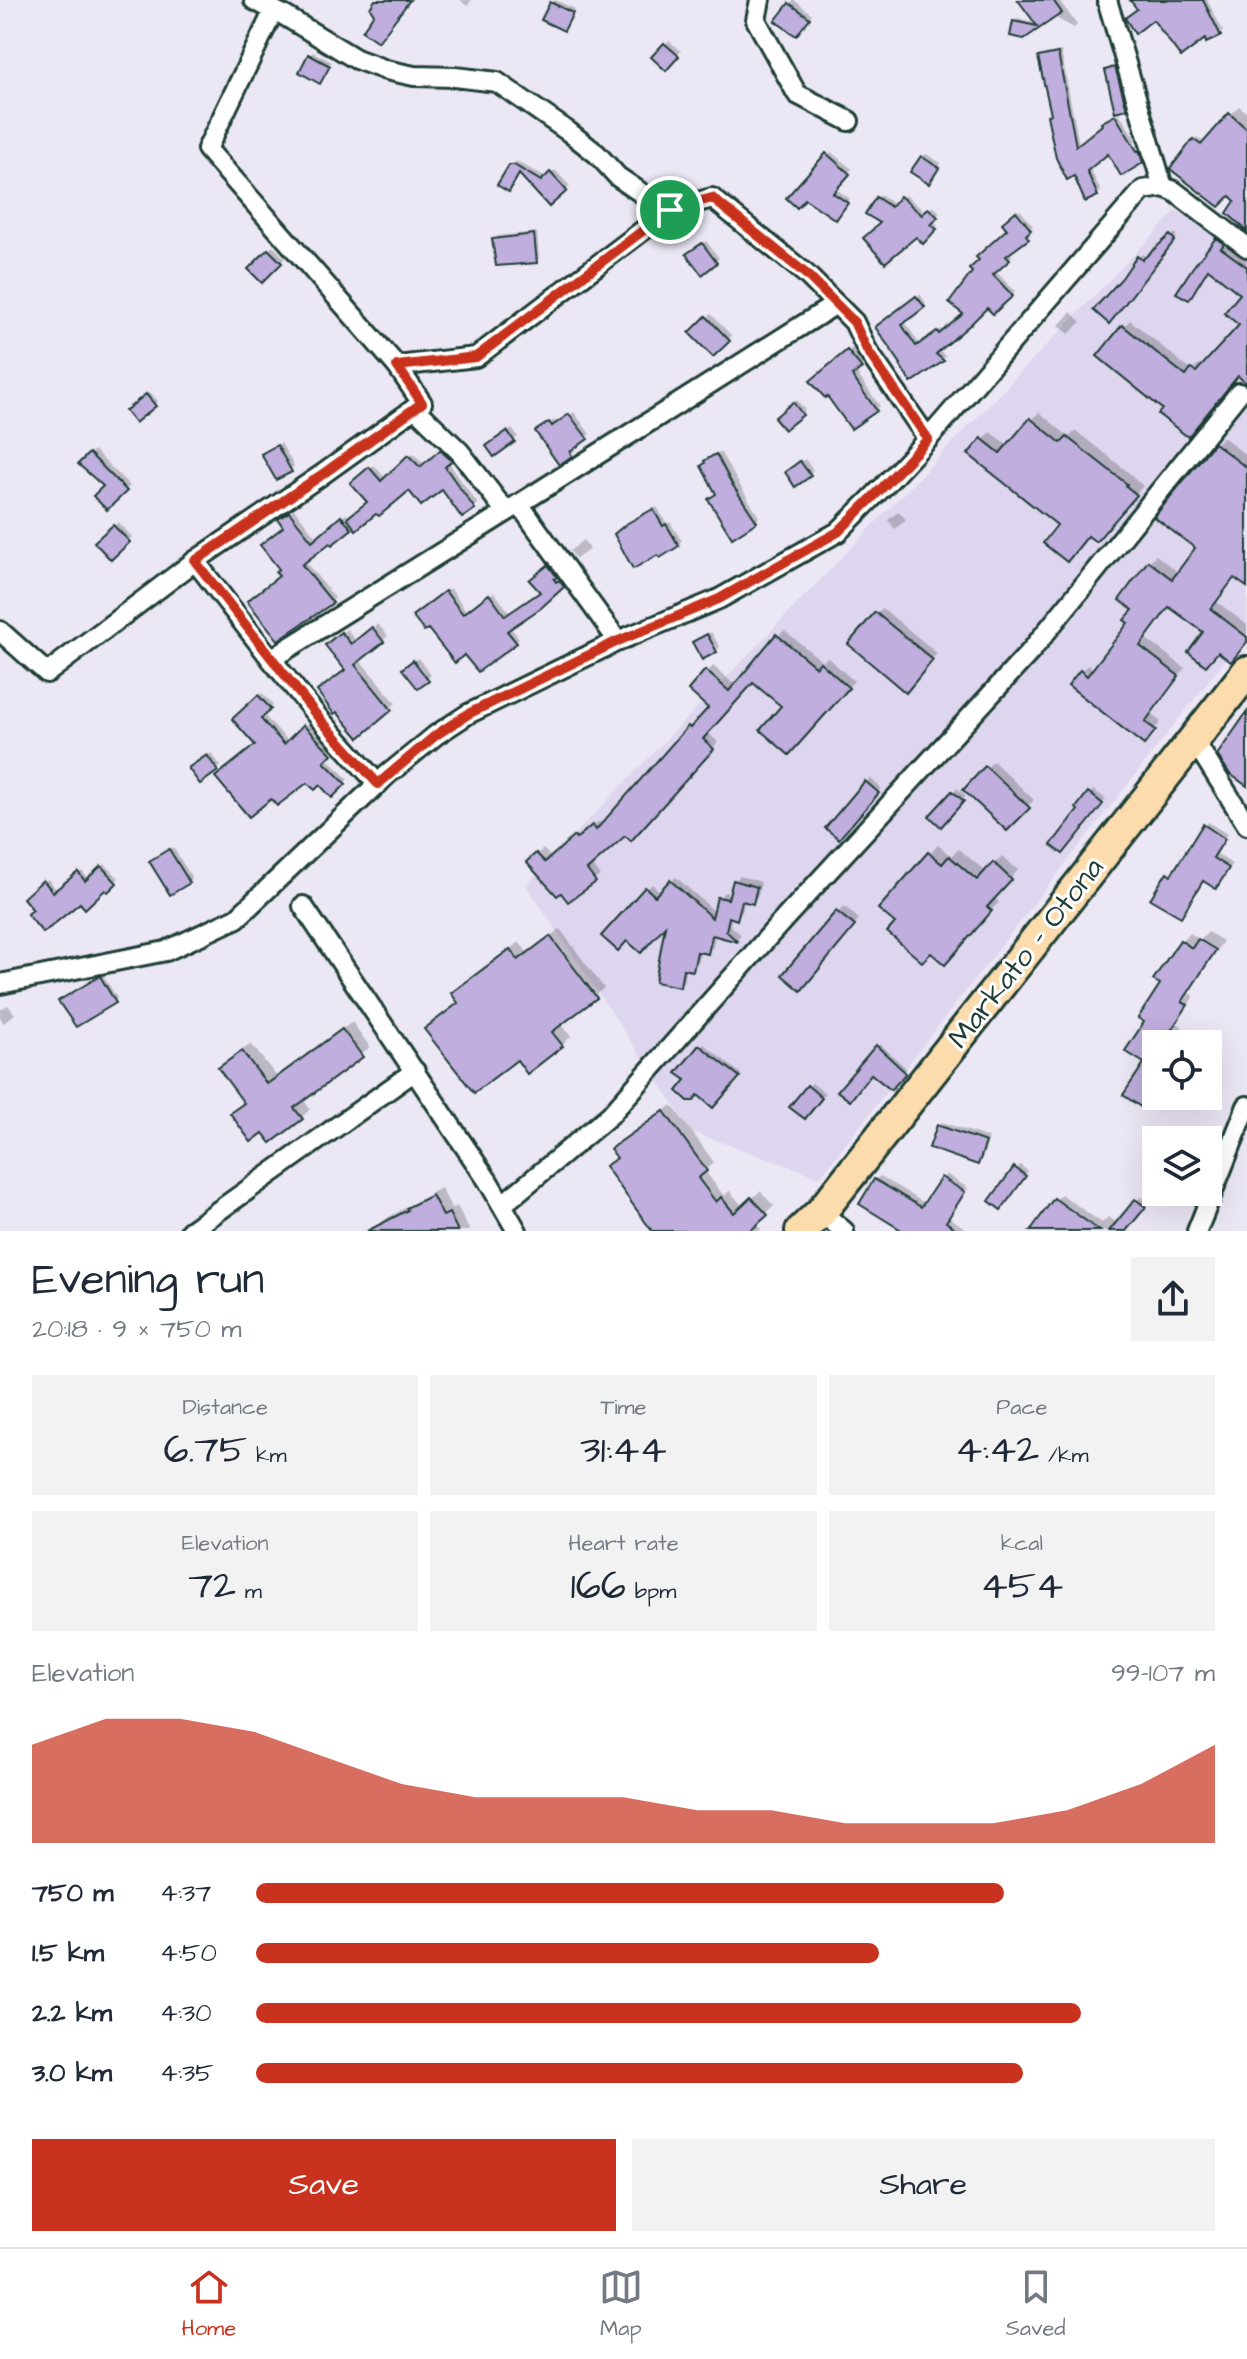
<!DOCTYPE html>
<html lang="en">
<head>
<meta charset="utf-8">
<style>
  body { margin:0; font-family:"Architects Daughter",sans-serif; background:#f2f2f3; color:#1f2937; height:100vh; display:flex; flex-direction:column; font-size:30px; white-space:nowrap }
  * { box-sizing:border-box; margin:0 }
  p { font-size:26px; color:#747a83 }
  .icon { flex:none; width:44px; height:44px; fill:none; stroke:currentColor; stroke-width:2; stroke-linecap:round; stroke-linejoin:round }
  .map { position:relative; height:1231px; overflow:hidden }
  .sheet { display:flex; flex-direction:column; background:#fff; flex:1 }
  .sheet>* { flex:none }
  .fabs { position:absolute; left:1142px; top:1030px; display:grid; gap:16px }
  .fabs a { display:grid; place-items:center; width:80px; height:80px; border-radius:0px; background:#fff; box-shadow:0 8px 32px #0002; font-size:40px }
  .pin { position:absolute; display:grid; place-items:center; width:68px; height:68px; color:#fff; margin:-34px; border:4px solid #fff; border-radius:50%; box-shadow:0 2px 8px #0007 }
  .round { display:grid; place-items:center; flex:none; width:84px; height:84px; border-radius:0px; background:#f2f2f3 }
  .summary { display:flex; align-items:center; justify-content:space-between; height:136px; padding:0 32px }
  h1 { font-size:44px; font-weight:600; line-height:60px }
  .stats { display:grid; grid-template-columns:repeat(3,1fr); gap:12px; height:136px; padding:8px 32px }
  .stats div { display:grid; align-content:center; border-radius:0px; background:#f2f2f3; text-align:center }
  .stats b { font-size:40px; font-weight:600 }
  .stats small { font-size:22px; font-weight:400 }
  .stats p { font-size:22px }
  .chart { height:224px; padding:16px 32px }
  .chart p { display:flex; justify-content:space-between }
  .chart svg { width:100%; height:144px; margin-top:8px; fill:#c8321e; opacity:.7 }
  .action { display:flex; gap:16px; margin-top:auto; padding:16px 32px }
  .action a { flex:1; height:92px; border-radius:0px; background:#c8321e; color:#fff; font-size:32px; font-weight:600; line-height:92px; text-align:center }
  .action a+a { background:#f2f2f3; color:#1f2937 }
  ul { padding:0 32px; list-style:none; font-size:26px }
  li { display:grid; grid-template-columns:128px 96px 1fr; align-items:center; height:60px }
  li i { height:20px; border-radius:10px; background:#c8321e }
  .tab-bar { display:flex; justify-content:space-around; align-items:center; height:112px; border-top:2px solid #e0e1e3; background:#fff; font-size:22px; color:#747a83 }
  .tab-bar a { display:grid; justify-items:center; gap:4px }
  .tab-bar .current { color:#c8321e }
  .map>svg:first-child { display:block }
  .built { fill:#ded6ee }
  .shadow { fill:#0003 }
  .building { fill:#bfaede; stroke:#1f3d34; stroke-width:2 }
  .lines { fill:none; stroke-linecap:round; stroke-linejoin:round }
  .street-casing { stroke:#1f3d34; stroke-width:24 }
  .primary-casing { stroke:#1f3d34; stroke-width:36 }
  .street { stroke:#fff; stroke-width:18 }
  .primary { stroke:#fcdcac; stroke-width:30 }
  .route-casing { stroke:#fff; stroke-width:16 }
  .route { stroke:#c8321e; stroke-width:10 }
  .labels { text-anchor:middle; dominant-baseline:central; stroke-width:6; stroke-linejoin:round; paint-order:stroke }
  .street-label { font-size:30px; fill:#1f3d34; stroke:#fff }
</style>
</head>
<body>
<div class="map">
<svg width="1247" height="1231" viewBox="0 0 1247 1231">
  <rect width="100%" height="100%" fill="#ece7f5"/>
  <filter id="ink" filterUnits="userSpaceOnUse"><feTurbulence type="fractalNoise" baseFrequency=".0125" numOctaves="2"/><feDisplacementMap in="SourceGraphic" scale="16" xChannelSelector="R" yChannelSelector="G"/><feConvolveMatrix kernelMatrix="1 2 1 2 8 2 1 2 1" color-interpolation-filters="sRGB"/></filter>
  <g filter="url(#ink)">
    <polygon class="built" points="1177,210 1247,255 1247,632 820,1177 692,1132 526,885"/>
    <g class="shadow">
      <polygon points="460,0 472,0 467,6"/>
      <polygon points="555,0 575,9 564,29 551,3"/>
      <polygon points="794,0 812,14 799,30 790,4"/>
      <polygon points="1024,0 1059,0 1077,25 1074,28"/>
      <polygon points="1133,0 1207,0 1223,31 1219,35 1205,36 1153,17 1139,9"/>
      <polygon points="1018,19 1042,24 1024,37 1014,22"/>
      <polygon points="669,41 681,51 666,68 654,57"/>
      <polygon points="1061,51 1079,144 1107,120 1119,113 1136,140 1134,141 1141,162 1109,151 1089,166 1101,191 1097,195 1049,115 1053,112 1041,57 1044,54"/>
      <polygon points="313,52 332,62 320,81 310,56"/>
      <polygon points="1118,65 1130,103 1126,107 1107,70 1111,66"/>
      <polygon points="1239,106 1247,113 1247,225 1238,200 1194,140 1197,137 1205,143"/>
      <polygon points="831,152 852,169 835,188 850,199 839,214 805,197 788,197"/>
      <polygon points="926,154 941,163 932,177 922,157"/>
      <polygon points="514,162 518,162 546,178 555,170 570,186 550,204 520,172 513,185 510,166"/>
      <polygon points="880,195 895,205 905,195 927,213 933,206 940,212 933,220 938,225 923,241 916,235 883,223 877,199"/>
      <polygon points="1020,210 1033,226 1028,230 1031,234 1008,252 1012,256 995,271 1015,291 993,312 992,299 938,349 946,357 912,380 881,324 920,294 926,303 904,320 920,345 941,329 944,332 966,314 1010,229 1005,223"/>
      <polygon points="537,232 539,258 536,261 494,240 498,236"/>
      <polygon points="1175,233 1177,235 1112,318 1096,310 1142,254 1147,258"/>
      <polygon points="1223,233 1226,241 1247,258 1247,381 1238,374 1165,408 1124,326 1130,320 1192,371 1199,364 1203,367 1242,325 1242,294 1209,268 1188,298 1217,239"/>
      <polygon points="706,241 719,258 716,261 693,251"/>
      <polygon points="273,246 285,258 262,281 250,269"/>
      <polygon points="1071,312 1081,322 1069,334 1059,325"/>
      <polygon points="711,314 732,336 713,354 692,333"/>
      <polygon points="852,348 864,363 855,371 880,406 852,427 817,377"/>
      <polygon points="150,392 158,401 154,405 131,408"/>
      <polygon points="797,400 805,410 801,414 780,414"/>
      <polygon points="574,412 590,434 573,448 575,451 571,455 542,428 554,420 556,424"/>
      <polygon points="1039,412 1069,437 1076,431 1133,476 1132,477 1143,486 1104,532 1089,534 1060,525 971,454 990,432 1009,446"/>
      <polygon points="512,429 518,437 495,454 493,443"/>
      <polygon points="1223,437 1247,456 1247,585 1235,576 1216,601 1247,625 1247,641 1219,650 1206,632 1170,605 1145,638 1185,668 1151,714 1161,722 1150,735 1081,672 1088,665 1095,670 1130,623 1149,562 1156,555 1179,573 1198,548 1215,444"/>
      <polygon points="281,443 294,466 290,470 267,451"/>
      <polygon points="445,447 454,456 448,462 478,504 474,507 463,516 442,487 410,488 354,524 304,560 335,598 331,601 281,576 286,526 284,516 294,509 317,538 346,514 349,518 369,502 353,483 374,465 386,479 413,453 425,465"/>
      <polygon points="94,450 130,486 107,507 106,486 81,464"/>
      <polygon points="720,452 759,517 756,521 710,458"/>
      <polygon points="805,459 813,470 809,474 791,469"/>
      <polygon points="657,507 667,524 670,522 682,541 661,555 632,521"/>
      <polygon points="899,511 906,520 895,529 888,520"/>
      <polygon points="118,522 132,537 111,557 97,542"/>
      <polygon points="583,540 590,549 576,559 570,551"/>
      <polygon points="553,563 559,572 556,575 566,582 539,606 510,627 519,638 516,642 465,653 418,612 450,588 467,612 494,592 510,613 543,592 535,577"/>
      <polygon points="882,608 937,653 912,684 876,614"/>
      <polygon points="378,624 388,636 359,659 396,703 359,735 347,670 332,640 347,629 356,641"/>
      <polygon points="784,630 823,662 827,657 854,681 794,747 784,705 753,680 707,732 718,742 637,832 625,833 591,863 600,875 595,880 529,862 543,849 552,858 581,832 583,835 599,821 602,825 689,728 695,722 697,723 711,708 691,690 713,666 736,686"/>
      <polygon points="711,632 720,647 716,651 694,643"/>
      <polygon points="418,658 431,675 418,686 409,666"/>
      <polygon points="262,693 273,704 263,714 289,742 308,723 334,749 326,757 348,779 332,795 320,783 258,744 234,719"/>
      <polygon points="211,753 221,766 217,770 195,764"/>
      <polygon points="993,761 1034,800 1007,828 966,790"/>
      <polygon points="870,778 881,788 839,837 828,827"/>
      <polygon points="957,788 966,796 941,824 932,816"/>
      <polygon points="1093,790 1106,799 1066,848 1080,810"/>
      <polygon points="1208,822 1227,834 1215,853 1232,864 1220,883 1204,879 1180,915 1169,874 1172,870 1175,872"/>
      <polygon points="938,845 951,856 959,849 986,872 1002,856 1018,870 994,897 999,902 953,954 898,923 881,909"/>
      <polygon points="173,847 192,878 189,882 155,857"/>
      <polygon points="105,864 119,878 108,889 106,887 80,900 36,910 26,898 48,879 57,890 82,871 89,880"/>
      <polygon points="740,876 761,882 758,896 752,901 745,900 742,912 737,917 732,916 730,925 741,935 737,939 715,934 713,947 707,952 700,951 697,964 692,969 686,967 684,980 679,985 668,920 627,939 604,936 652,884 661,892 676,877 715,912 719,898 724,892 732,894 735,881"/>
      <polygon points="844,906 859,919 807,982 785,975"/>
      <polygon points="560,929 604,988 560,1023 571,1036 562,1045 462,985 519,942 528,953"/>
      <polygon points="1208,932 1223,941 1189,993 1194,996 1177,1023 1183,1027 1172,1044 1156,1044 1156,1082 1145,1065 1147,1022 1163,984 1156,980 1182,941 1190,933 1200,940"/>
      <polygon points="103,975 117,998 115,1001 63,998"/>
      <polygon points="8,1005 15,1014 4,1023 0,1017 0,1010"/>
      <polygon points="352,1022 370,1047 303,1099 310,1109 301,1118 263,1130 232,1114 246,1102 220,1068 229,1060 251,1044 277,1077"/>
      <polygon points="704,1044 741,1074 713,1105 679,1072"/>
      <polygon points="880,1044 907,1069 891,1087 871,1071 840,1090"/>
      <polygon points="812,1083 825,1093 808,1113 808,1087"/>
      <polygon points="672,1105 714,1162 705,1171 724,1196 730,1191 743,1207 760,1191 774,1206 756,1223 761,1229 759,1231 659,1231 608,1166 618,1157 613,1149 620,1142"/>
      <polygon points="942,1122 989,1138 982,1159 978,1162 938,1126"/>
      <polygon points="1156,1143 1156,1162 1147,1158"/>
      <polygon points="1020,1165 1028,1171 1004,1204 991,1200"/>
      <polygon points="946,1174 968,1188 949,1217 969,1231 907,1231 875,1180 880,1176 926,1204"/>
      <polygon points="441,1188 452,1209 457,1206 470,1231 381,1231 379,1227 387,1218"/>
      <polygon points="1061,1194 1102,1223 1108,1217 1118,1223 1141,1196 1148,1202 1128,1227 1111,1231 1033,1231"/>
    </g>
    <g class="building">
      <polygon points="375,0 410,0 378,42 362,31 374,14 370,8"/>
      <polygon points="1018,0 1053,0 1062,13 1024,39 1010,36 1013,21 1037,26"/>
      <polygon points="1130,0 1203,0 1221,36 1206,43 1205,39 1181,57 1153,20 1135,34 1125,18 1137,9"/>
      <polygon points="550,2 573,13 564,31 541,20"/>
      <polygon points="789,3 810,18 796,36 775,21"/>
      <polygon points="664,43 679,56 666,71 651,57"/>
      <polygon points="1058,53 1076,146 1102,125 1101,123 1115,115 1137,151 1139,150 1143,163 1121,176 1108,154 1087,171 1098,196 1085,202 1074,176 1067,180 1056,158 1047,115 1051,114 1038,57"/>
      <polygon points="308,54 330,66 320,84 299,72"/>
      <polygon points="1115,67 1127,109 1115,112 1105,70"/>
      <polygon points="1229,113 1247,129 1247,231 1227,213 1235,201 1230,196 1219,207 1170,169 1193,139 1201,145"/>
      <polygon points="826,153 850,174 833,193 848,203 836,220 805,199 797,208 786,198"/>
      <polygon points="921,156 939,168 929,184 910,172"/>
      <polygon points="509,165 514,165 541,181 550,172 567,191 549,207 519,174 509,192 497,185"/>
      <polygon points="900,196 922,215 928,208 938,217 931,225 937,229 923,244 916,237 885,263 863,238 880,223 865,214 876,197 891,207"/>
      <polygon points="1016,211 1031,230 1026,235 1029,239 1006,256 1010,260 993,275 1013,296 993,314 987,308 972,323 936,354 944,361 911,383 900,365 901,364 875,327 916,296 925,307 902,325 916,346 937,331 939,334 963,314 949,303 972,272 969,269 979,260 976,257 1007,229 1002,223"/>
      <polygon points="534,234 537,263 496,266 492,239"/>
      <polygon points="1170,235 1175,240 1109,324 1093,310 1122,278 1137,256 1142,260"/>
      <polygon points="1216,238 1224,244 1221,248 1247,267 1247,384 1238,376 1188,437 1158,414 1162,409 1097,356 1122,325 1186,376 1191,369 1196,372 1239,325 1224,313 1240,294 1208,269 1189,300 1176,293 1193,267"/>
      <polygon points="702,243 717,263 702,275 686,254"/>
      <polygon points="268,249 282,263 262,283 248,269"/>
      <polygon points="706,316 730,341 713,357 689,333"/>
      <polygon points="847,350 862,368 852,376 877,411 851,429 827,396 825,398 810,381"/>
      <polygon points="146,394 156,406 135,423 125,411"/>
      <polygon points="793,402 803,415 784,430 774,418"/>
      <polygon points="569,414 588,439 570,452 572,456 559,465 535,431 549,422 552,426"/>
      <polygon points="1030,418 1061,443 1067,437 1127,484 1126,486 1137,495 1096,542 1088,536 1067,562 1043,543 1057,525 968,454 981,438 1000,453"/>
      <polygon points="507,431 515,442 494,457 486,446"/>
      <polygon points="1214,443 1247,468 1247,587 1234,578 1211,609 1247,637 1247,642 1231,662 1218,652 1206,666 1188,652 1203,632 1169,607 1140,646 1179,676 1145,722 1156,730 1144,745 1068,685 1080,670 1087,676 1128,623 1124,620 1133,610 1119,600 1148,561 1172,579 1195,548 1154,517"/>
      <polygon points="277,445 292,472 276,480 261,454"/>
      <polygon points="440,450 452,461 445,467 475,509 462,518 442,490 421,506 409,491 379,516 376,514 356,530 347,518 367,502 350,483 369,467 381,481 408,455 420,467"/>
      <polygon points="89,453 127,491 107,510 93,496 103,486 78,464"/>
      <polygon points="716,454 732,484 757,522 732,538 708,499 716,494 701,466 705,463 704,461"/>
      <polygon points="800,461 811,476 795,487 785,472"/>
      <polygon points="653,509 663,526 666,524 679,546 660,558 658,555 633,569 614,534 626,524"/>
      <polygon points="289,512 312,541 341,516 352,529 332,545 330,543 302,565 333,603 278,640 247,601 279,576 275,572 279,569 260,545 283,527 278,519"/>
      <polygon points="113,525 130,542 111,560 94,542"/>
      <polygon points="548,565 557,577 554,579 556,582 559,580 564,587 541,608 507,631 517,643 478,672 464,655 455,663 428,629 424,631 412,616 445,591 463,614 489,594 505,616 540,592 529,580"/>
      <polygon points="875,612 933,660 906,693 848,644"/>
      <polygon points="372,627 384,642 355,665 392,710 359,738 337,712 334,714 317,691 345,670 325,645 341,632 351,644"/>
      <polygon points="707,634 717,652 702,660 692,642"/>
      <polygon points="776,634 816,667 820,662 849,688 789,755 760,730 781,706 753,683 703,739 714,749 631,841 625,836 587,870 596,882 568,902 561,893 557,896 526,862 536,853 545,862 574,836 576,839 592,825 596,830 688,726 690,728 708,708 688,690 705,670 729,691"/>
      <polygon points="413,660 429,681 418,689 402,669"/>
      <polygon points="258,695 271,709 261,719 284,744 303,725 332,754 324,762 346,784 332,798 320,785 315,790 307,783 277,806 271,799 249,817 215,777 255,745 232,719"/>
      <polygon points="1247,712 1247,786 1230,774 1217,755"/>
      <polygon points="207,755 218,771 200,784 188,768"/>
      <polygon points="985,766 1030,808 1007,831 963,790"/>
      <polygon points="865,781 879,793 839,839 825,828"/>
      <polygon points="952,791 964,801 941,827 929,816"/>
      <polygon points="1088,792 1103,804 1063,854 1051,845 1078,810 1076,808"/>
      <polygon points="1203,824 1225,839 1213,858 1229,868 1216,889 1203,881 1181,917 1150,899 1167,872 1171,875"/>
      <polygon points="169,849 190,883 170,895 149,861"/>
      <polygon points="928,852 942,864 949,856 977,880 993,862 1012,880 987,907 992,911 945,965 931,953 922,962 887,932 895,923 878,909"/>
      <polygon points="101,866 117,883 108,892 105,890 85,909 80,903 43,933 27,914 33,910 23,898 43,880 53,892 78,872 85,881"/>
      <polygon points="670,880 712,918 717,897 728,899 733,880 757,887 753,904 742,901 737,920 729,917 726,931 738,942 712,935 708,954 697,952 693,971 683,969 680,987 655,982 665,926 641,953 627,941 618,951 601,936 645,887 655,896"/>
      <polygon points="836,911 855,926 801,991 782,975"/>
      <polygon points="550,936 597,998 552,1032 563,1046 527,1074 517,1060 474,1093 424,1029 458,1003 451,993 510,949 518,960"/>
      <polygon points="1198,939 1216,950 1182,1002 1188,1005 1170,1032 1189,1044 1156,1044 1156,1084 1141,1107 1123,1095 1144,1063 1125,1051 1144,1022 1138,1018 1160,984 1153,980 1180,940 1192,948"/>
      <polygon points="100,976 116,1003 76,1027 58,1001"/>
      <polygon points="342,1029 363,1057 294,1108 303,1119 271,1143 263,1133 251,1142 230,1113 244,1103 218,1068 242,1051 267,1084"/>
      <polygon points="699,1045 740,1077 713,1108 698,1095 694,1101 688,1101 677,1091 686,1080 676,1073"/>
      <polygon points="876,1045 906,1073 891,1090 871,1074 850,1101 837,1091"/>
      <polygon points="807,1085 822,1098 805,1119 789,1107"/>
      <polygon points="664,1111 707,1171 698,1178 716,1202 721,1197 734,1213 751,1197 768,1215 750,1231 652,1231 605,1166 617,1158 610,1149"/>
      <polygon points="937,1125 986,1142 978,1165 929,1148"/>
      <polygon points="1014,1167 1026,1176 1001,1210 989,1201"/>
      <polygon points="941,1177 965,1192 946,1222 959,1231 903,1231 859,1204 874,1179 921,1207"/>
      <polygon points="432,1195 443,1216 449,1213 458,1231 367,1231 408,1210 406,1208"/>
      <polygon points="1054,1198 1100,1231 1030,1231"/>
      <polygon points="1135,1199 1146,1207 1126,1231 1109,1231"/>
    </g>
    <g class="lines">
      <defs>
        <g id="street">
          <polyline points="254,0 285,16 356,59 386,70 414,76 455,77 497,82 569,132 597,154 618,177 656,203 670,210 712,198 806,274 854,322 867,350 928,439"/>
          <polyline points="760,0 756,20 797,94 849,121"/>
          <polyline points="1107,0 1163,187"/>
          <polyline points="397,366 476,357 670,210"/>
          <polyline points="415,408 460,452 506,512"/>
          <polyline points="519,504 836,304"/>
          <polyline points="195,561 320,476 422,403 397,366 207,149 274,10"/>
          <polyline points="0,631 47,673 195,561 271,659 519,504 618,641"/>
          <polyline points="271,659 318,717 378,784"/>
          <polyline points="1194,740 1247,825"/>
          <polyline points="303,906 488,1181 517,1231"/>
          <polyline points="0,984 166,951 237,918 387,775 436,735 468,714 618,641 719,599 838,532 884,486 928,439 1143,190 1163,187 1174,191 1247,247"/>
          <polyline points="502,1205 610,1115 785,918 1030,652 1239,393"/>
          <polyline points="821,1212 844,1231"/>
          <polyline points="190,1231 415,1071"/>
          <polyline points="1197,1231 1247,1106"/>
        </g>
        <polyline id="primary" points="801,1231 821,1212 1247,672"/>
      </defs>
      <use href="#street" class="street-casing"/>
      <use href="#primary" class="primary-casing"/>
      <use href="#street" class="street"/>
      <use href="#primary" class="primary"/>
    </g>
  </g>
  <g class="lines" filter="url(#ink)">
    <defs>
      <polygon id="route" points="712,198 806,274 854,322 867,350 928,439 884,486 838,532 719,599 618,641 468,714 436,735 378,784 318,717 195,561 320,476 422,403 397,366 476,357 670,210"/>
    </defs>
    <use href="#route" class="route-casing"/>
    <use href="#route" class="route"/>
  </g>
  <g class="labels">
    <g class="street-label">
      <text transform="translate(1026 953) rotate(-52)">Markato - Otona</text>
    </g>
  </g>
</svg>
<div class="fabs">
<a><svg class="icon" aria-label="locate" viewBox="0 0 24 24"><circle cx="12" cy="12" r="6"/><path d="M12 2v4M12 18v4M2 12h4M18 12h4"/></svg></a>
<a><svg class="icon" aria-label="layers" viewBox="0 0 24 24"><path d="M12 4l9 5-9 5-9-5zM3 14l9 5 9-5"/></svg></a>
</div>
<div class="pin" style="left:670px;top:210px;background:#1e9e55"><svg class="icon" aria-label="arrive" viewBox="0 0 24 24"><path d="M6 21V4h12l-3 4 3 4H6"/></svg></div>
</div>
<section class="sheet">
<div class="summary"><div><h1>Evening run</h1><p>20:18 · 9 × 750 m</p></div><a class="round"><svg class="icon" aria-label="share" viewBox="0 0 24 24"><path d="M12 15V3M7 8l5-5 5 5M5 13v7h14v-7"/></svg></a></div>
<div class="stats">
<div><p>Distance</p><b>6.75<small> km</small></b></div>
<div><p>Time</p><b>31:44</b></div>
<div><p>Pace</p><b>4:42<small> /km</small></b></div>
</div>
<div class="stats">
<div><p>Elevation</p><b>72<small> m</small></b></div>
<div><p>Heart rate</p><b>166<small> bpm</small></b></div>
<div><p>kcal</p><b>454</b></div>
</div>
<div class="chart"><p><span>Elevation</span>99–107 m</p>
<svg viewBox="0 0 160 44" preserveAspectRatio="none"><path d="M0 44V14L10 6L20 6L30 10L40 18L50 26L60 30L70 30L80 30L90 34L100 34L110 38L120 38L130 38L140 34L150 26L160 14V44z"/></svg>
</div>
<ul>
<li><b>750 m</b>4:37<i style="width:78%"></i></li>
<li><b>1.5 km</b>4:50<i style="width:65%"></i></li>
<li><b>2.2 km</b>4:30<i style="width:86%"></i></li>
<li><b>3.0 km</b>4:35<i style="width:80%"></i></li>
</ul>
<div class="action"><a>Save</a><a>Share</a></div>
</section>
<nav class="tab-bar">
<a class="current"><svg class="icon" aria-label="home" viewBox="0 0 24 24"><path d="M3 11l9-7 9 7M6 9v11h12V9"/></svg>Home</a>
<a><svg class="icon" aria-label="map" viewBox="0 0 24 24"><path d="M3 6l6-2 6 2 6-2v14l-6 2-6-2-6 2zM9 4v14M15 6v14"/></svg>Map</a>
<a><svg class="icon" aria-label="saved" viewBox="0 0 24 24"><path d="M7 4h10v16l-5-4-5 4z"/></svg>Saved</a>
</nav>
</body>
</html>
